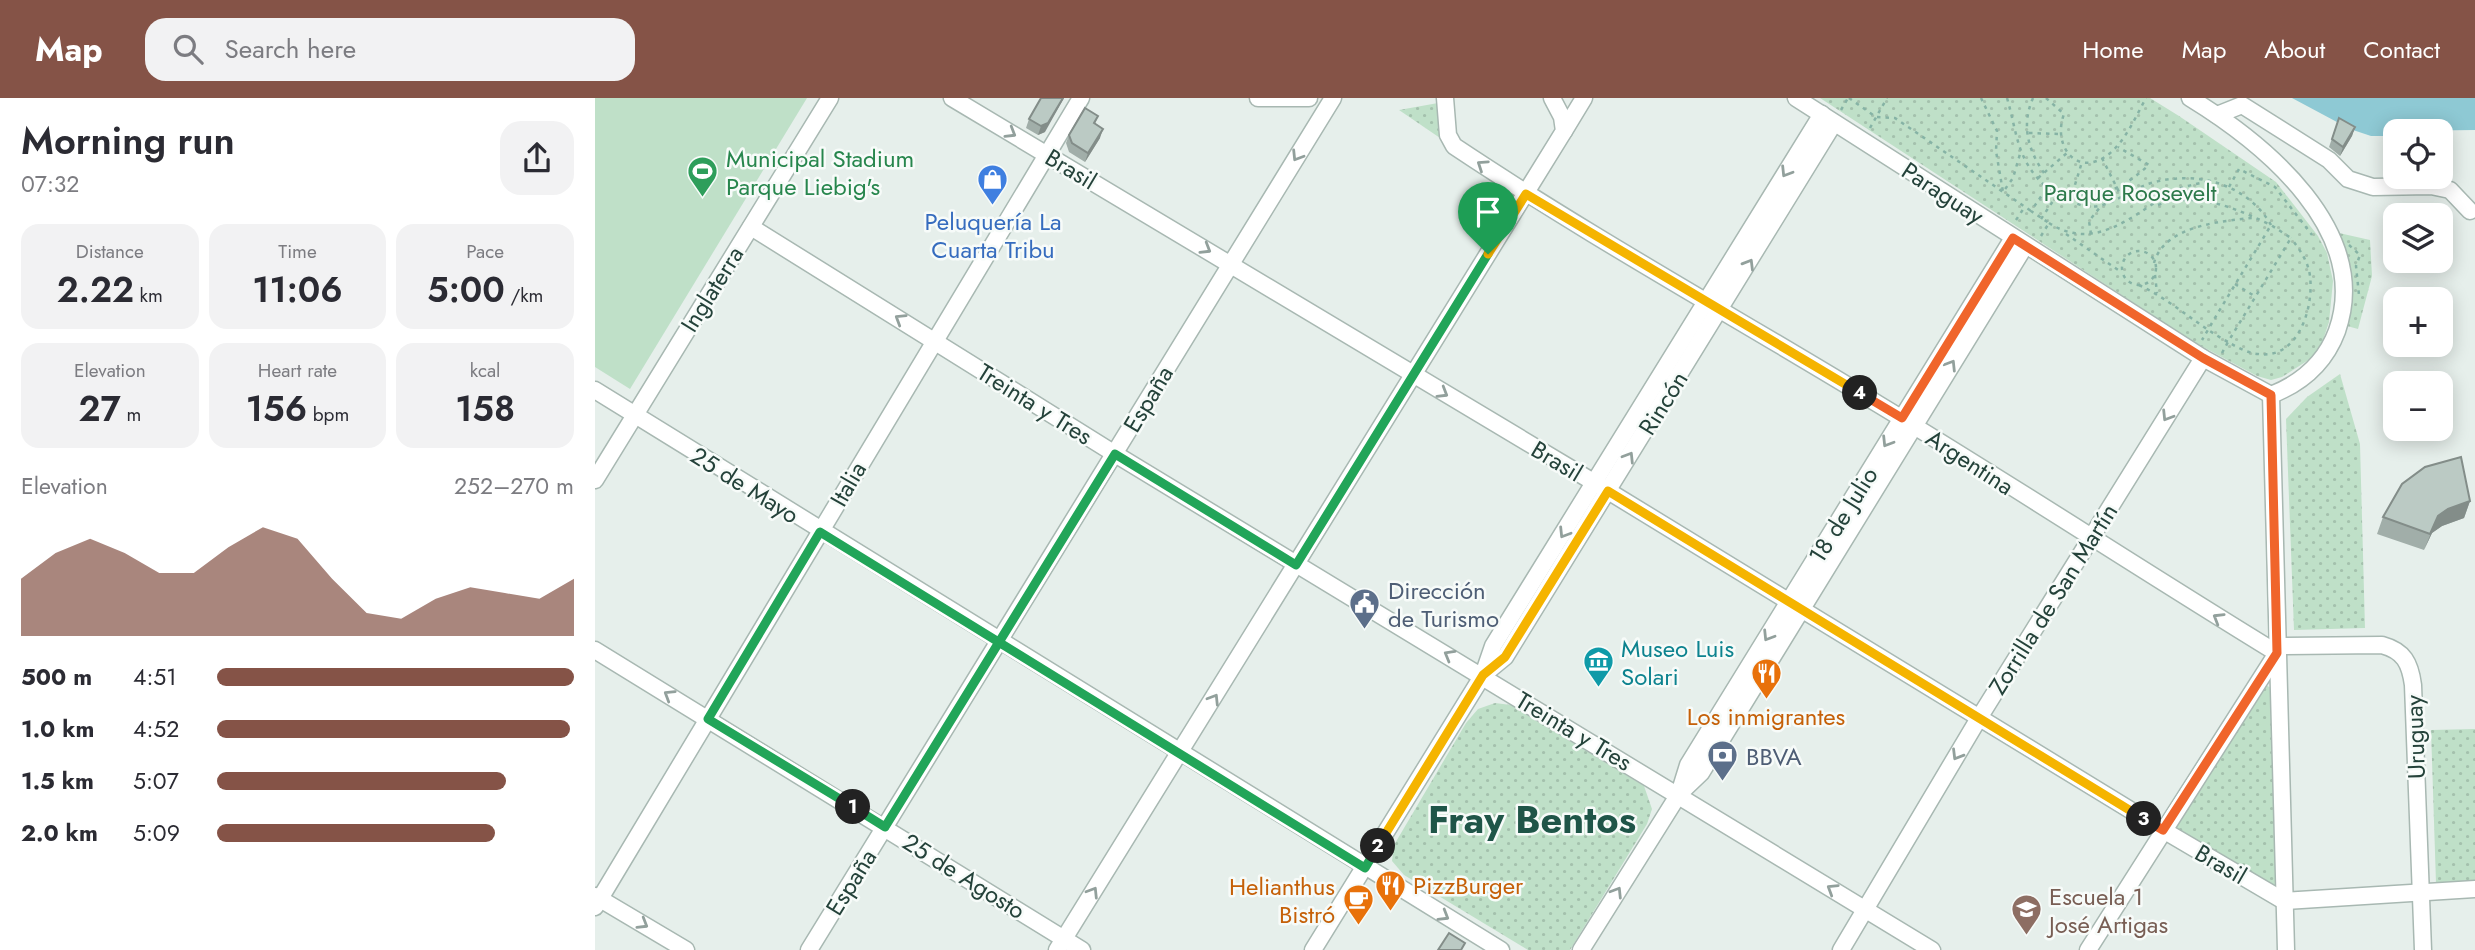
<!DOCTYPE html>
<html lang="en">
<head>
<meta charset="utf-8">
<style>
  body { margin:0; font-family:Jost,sans-serif; background:#f2f2f3; color:#2b2b33; height:100vh; display:flex; flex-direction:column; font-size:26px; white-space:nowrap }
  * { box-sizing:border-box; margin:0 }
  p { font-size:23px; color:#7c7c81 }
  .icon { flex:none; width:38px; height:38px; fill:none; stroke:currentColor; stroke-width:2; stroke-linecap:round; stroke-linejoin:round }
  .map { position:relative; flex:1; overflow:hidden }
  .side { display:flex; flex-direction:column; background:#fff; width:595px }
  .side>* { flex:none }
  .tools { position:absolute; left:1788px; top:21px; display:grid; gap:14px }
  .tools a { display:grid; place-items:center; width:70px; height:70px; border-radius:14px; background:#fff; box-shadow:0 4px 18px #0003; font-size:35px }
  .pin { position:absolute; display:grid; place-items:center; width:60px; height:60px; color:#fff; margin:-72px -30px; border-radius:50% 50% 50% 0; rotate:-45deg; box-shadow:0 0 7px #0007 }
  .pin .icon { rotate:45deg }
  .km { position:absolute; width:35px; height:35px; margin:-18px; border-radius:50%; background:#222; color:#fff; font-size:19px; line-height:35px; text-align:center }
  .round { display:grid; place-items:center; flex:none; width:74px; height:74px; border-radius:21px; background:#f2f2f3 }
  .head { display:flex; align-items:center; justify-content:space-between; height:119px; padding:0 21px }
  h1 { font-size:38px; font-weight:600; line-height:52px }
  .stats { display:grid; grid-template-columns:repeat(3,1fr); gap:10px; height:119px; padding:7px 21px }
  .stats div { display:grid; align-content:center; border-radius:18px; background:#f2f2f3; text-align:center }
  .stats b { font-size:35px; font-weight:600 }
  .stats small { font-size:19px; font-weight:400 }
  .stats p { font-size:19px }
  .chart { height:196px; padding:14px 21px }
  .chart p { display:flex; justify-content:space-between }
  .chart svg { width:100%; height:126px; margin-top:7px; fill:#855347; opacity:.7 }
  ul { padding:0 21px; list-style:none; font-size:23px }
  li { display:grid; grid-template-columns:112px 84px 1fr; align-items:center; height:52px }
  li i { height:18px; border-radius:9px; background:#855347 }
  header { display:flex; align-items:center; gap:42px; box-sizing:border-box; height:98px; padding:0 35px; background:#855347; color:#fff }
  header strong { font-size:33px }
  nav { display:flex; gap:38px; margin-inline-start:auto; font-size:24px }
  .search { width:490px; height:63px; background:#f2f2f3; display:flex; align-items:center; gap:18px; box-sizing:border-box; padding:0 24px; border-radius:21px; color:#7c7c81; font-size:26px }
  main { display:flex; flex:1; min-height:0 }
  .map>svg:first-child { display:block }
  .grass { fill:url(#grass-dots) }
  .pitch { fill:#bfe0c8 }
  .water { fill:#8ec9d4 }
  .lines { fill:none; stroke-linecap:round; stroke-linejoin:round }
  .minor-casing { stroke:#a8b8b2; stroke-width:19 }
  .path { stroke:#86b3a5; stroke-width:2.5; stroke-dasharray:3.5 5; stroke-linecap:butt }
  .minor { stroke:#fff; stroke-width:16 }
  .wall { fill:#a1aea9 }
  .shaded-wall { fill:#838d89 }
  .building { fill:#bbcac4; stroke:#838d89; stroke-width:2 }
  .oneway { stroke:#92a09c }
  .split-1-casing { stroke:#fff; stroke-width:14 }
  .split-2-casing { stroke:#fff; stroke-width:14 }
  .split-3-casing { stroke:#fff; stroke-width:14 }
  .split-4-casing { stroke:#fff; stroke-width:14 }
  .split-5-casing { stroke:#fff; stroke-width:14 }
  .split-1 { stroke:#22a559; stroke-width:9 }
  .split-2 { stroke:#22a559; stroke-width:9 }
  .split-3 { stroke:#f5b400; stroke-width:9 }
  .split-4 { stroke:#f0652b; stroke-width:9 }
  .split-5 { stroke:#f5b400; stroke-width:9 }
  .labels { text-anchor:middle; dominant-baseline:central; stroke-width:5; stroke-linejoin:round; paint-order:stroke }
  .leisure-label { font-size:24px; fill:#27864d; stroke:#f7fbf9; text-anchor:start }
  .street-label { font-size:24px; fill:#24423a; stroke:#f7fbf9 }
  .park-label { font-size:24px; fill:#2d7a4b; stroke:#f7fbf9 }
  .shop-label { font-size:24px; fill:#366cbe; stroke:#f7fbf9 }
  .service-label { font-size:24px; fill:#4e5e75; stroke:#f7fbf9; text-anchor:start }
  .culture-label { font-size:24px; fill:#0d838f; stroke:#f7fbf9; text-anchor:start }
  .food-label { font-size:24px; fill:#c56008; stroke:#f7fbf9 }
  .education-label { font-size:24px; fill:#785e54; stroke:#f7fbf9; text-anchor:start }
  .town-label { font-size:38px; font-weight:bold; fill:#1f5548; stroke:#f7fbf9 }
</style>
</head>
<body>
<header>
<strong>Map</strong>
<div class="search"><svg class="icon" aria-label="search" viewBox="0 0 24 24"><circle cx="10" cy="10" r="6"/><path d="M15 15l6 6"/></svg>Search here</div>
<nav><a>Home</a><a>Map</a><a>About</a><a>Contact</a></nav>
</header>
<main>
<section class="side">
<div class="head"><div><h1>Morning run</h1><p>07:32</p></div><a class="round"><svg class="icon" aria-label="share" viewBox="0 0 24 24"><path d="M12 15V3M7 8l5-5 5 5M5 13v7h14v-7"/></svg></a></div>
<div class="stats">
<div><p>Distance</p><b>2.22<small> km</small></b></div>
<div><p>Time</p><b>11:06</b></div>
<div><p>Pace</p><b>5:00<small> /km</small></b></div>
</div>
<div class="stats">
<div><p>Elevation</p><b>27<small> m</small></b></div>
<div><p>Heart rate</p><b>156<small> bpm</small></b></div>
<div><p>kcal</p><b>158</b></div>
</div>
<div class="chart"><p><span>Elevation</span>252–270 m</p>
<svg viewBox="0 0 160 44" preserveAspectRatio="none"><path d="M0 44V24L10 15L20 10L30 15L40 22L50 22L60 13L70 6L80 10L90 24L100 36L110 38L120 31L130 27L140 29L150 31L160 24V44z"/></svg>
</div>
<ul>
<li><b>500 m</b>4:51<i style="width:100%"></i></li>
<li><b>1.0 km</b>4:52<i style="width:99%"></i></li>
<li><b>1.5 km</b>5:07<i style="width:81%"></i></li>
<li><b>2.0 km</b>5:09<i style="width:78%"></i></li>
</ul>
</section>
<div class="map">
<svg width="1880" height="852" viewBox="0 0 1880 852">
  <defs>
    <pattern id="grass-dots" width="8" height="8" patternUnits="userSpaceOnUse" patternTransform="scale(1.75)"><rect width="8" height="8" fill="#bfe0c8"/><path d="M2 2h.1M6 6h.1" fill="none" stroke="#a4c1ad" stroke-width="1.8" stroke-linecap="round"/></pattern>
  </defs>
  <rect width="100%" height="100%" fill="#e6efeb"/>
  <g class="grass">
    <polygon points="1225,0 1555,0 1584,18 1681,84 1723,138 1732,155 1738,183 1734,224 1727,245 1715,261 1687,279 1676,282 1662,278 1597,243"/>
    <polygon points="843,5 848,42 804,12"/>
    <polygon points="1744,135 1775,142 1777,178 1763,231 1752,228 1757,185"/>
    <polygon points="1745,276 1765,346 1770,530 1699,532 1691,321 1712,299"/>
    <polygon points="1669,586 1676,590 1683,783 1678,790 1580,730"/>
    <polygon points="900,605 916,607 1049,688 1057,711 1052,726 975,852 933,852 809,777 797,763 799,747 871,625 883,611"/>
    <polygon points="1880,631 1880,782 1841,785 1836,632"/>
  </g>
  <polygon class="pitch" points="0,0 212,0 35,291 0,269"/>
  <polygon class="water" points="1697,0 1880,0 1880,32 1801,33 1801,38 1776,38 1755,31"/>
  <g class="lines">
    <defs>
      <g id="minor">
        <polyline points="357,0 1000,385 1568,732 1689,803 1880,791"/>
        <polyline points="663,0 714,0"/>
        <path d="M850 0 853 37 859 48C997 140 1142 220 1283 306 1417 387 1548 473 1682 555L1493 852"/>
        <polyline points="1201,0 1608,260 1676,297"/>
        <path d="M1595 0C1670 46 1777 133 1742 233 1730 265 1707 285 1676 297"/>
        <polyline points="1622,17 1647,7 1734,62 1753,81 1778,89 1836,88 1855,92 1875,113"/>
        <polyline points="969,33 989,0"/>
        <polyline points="156,129 520,356 1337,852"/>
        <polyline points="0,292 906,852"/>
        <polyline points="1676,297 1691,852"/>
        <polyline points="0,382 235,0"/>
        <path d="M1681 548 1787 547C1809 553 1815 565 1818 587L1828 852"/>
        <polyline points="0,552 487,852"/>
        <polyline points="888,577 910,559 1239,25"/>
        <polyline points="1084,696 1093,667 1418,140"/>
        <polyline points="0,798 91,852"/>
        <polyline points="0,809 486,0"/>
        <polyline points="214,852 738,0"/>
        <polyline points="462,852 969,33 967,19 957,0"/>
        <polyline points="718,852 888,577 898,548 1227,16"/>
        <polyline points="986,852 1084,696 1106,675 1430,148"/>
        <polyline points="1246,852 1384,620 1608,260"/>
      </g>
    </defs>
    <use href="#minor" class="minor-casing"/>
    <g class="path">
      <polyline points="1254,0 1281,19 1300,20 1436,113"/>
      <polyline points="1386,0 1402,33 1401,53 1408,94 1418,80 1425,56"/>
      <path d="M1412 0C1423 38 1421 61 1452 90"/>
      <path d="M1438 0C1426 27 1433 52 1449 75"/>
      <path d="M1451 0 1469 16C1457 48 1482 81 1514 56 1531 42 1541 18 1551 0"/>
      <polyline points="1246,12 1253,0"/>
      <polyline points="1275,30 1292,0"/>
      <polyline points="1434,35 1465,36"/>
      <polyline points="1507,60 1526,98"/>
      <polyline points="1443,80 1472,55"/>
      <polyline points="1634,89 1644,71 1680,89 1717,137"/>
      <path d="M1478 95C1511 100 1530 88 1554 67L1523 49"/>
      <polyline points="1475,103 1487,64"/>
      <path d="M1563 107C1602 93 1640 110 1676 127"/>
      <path d="M1446 121 1462 97C1475 103 1489 111 1504 108 1521 104 1536 92 1553 86 1599 71 1652 85 1676 127"/>
      <polyline points="1421,122 1429,110"/>
      <path d="M1454 125C1499 154 1536 119 1573 96 1585 89 1597 87 1610 84"/>
      <polyline points="1471,136 1526,174"/>
      <polyline points="1496,136 1494,123 1506,108"/>
      <polyline points="1446,138 1454,125 1436,113 1452,90 1462,97"/>
      <polyline points="1754,147 1765,157 1761,168 1764,197"/>
      <circle cx="1544" cy="170" r="17"/>
      <path d="M1559 165C1569 128 1626 123 1657 120"/>
      <polyline points="1560,177 1562,195"/>
      <polyline points="1640,186 1661,199"/>
      <path d="M1544 187C1576 202 1602 227 1633 244L1696 140 1676 127C1653 166 1629 204 1607 242"/>
      <path d="M1627 255 1633 244C1642 249 1652 255 1663 256 1703 262 1719 210 1715 178 1713 163 1705 152 1696 140"/>
    </g>
    <use href="#minor" class="minor"/>
  </g>
  <g class="wall">
    <polygon points="446,0 450,34 443,37 431,30 434,21"/>
    <polygon points="503,18 500,26 505,40 490,64 474,54 471,45 474,37"/>
    <polygon points="1744,20 1760,29 1757,38 1745,58 1734,49"/>
    <polygon points="1875,403 1869,420 1847,428 1837,435 1829,452 1782,436 1788,419"/>
  </g>
  <g class="shaded-wall">
    <polygon points="468,0 469,0 450,34 443,37 446,28"/>
    <polygon points="1760,29 1757,38 1745,58 1748,49"/>
    <polygon points="508,31 505,40 490,64 493,55"/>
    <polygon points="1875,403 1869,420 1847,428 1837,435 1829,452 1843,418 1853,411"/>
  </g>
  <g class="building">
    <polygon points="446,0 468,0 453,25 446,28 434,21"/>
    <polygon points="490,10 503,18 499,25 508,31 493,55 477,45 474,37"/>
    <polygon points="1744,20 1760,29 1748,49 1737,41"/>
    <polygon points="1866,359 1875,403 1853,411 1843,418 1835,436 1788,419 1807,386 1830,369"/>
    <polygon points="854,835 870,845 866,852 843,852"/>
  </g>
  <defs><path id="oneway-chevron" d="M-2-3.5L2.5 0L-2 3.5" fill="none" stroke-width="1.6" stroke-linecap="round" stroke-linejoin="round" transform="scale(1.75)"/></defs>
  <g class="oneway">
    <use href="#oneway-chevron" transform="translate(416 35) rotate(31)"/>
    <use href="#oneway-chevron" transform="translate(702 58) rotate(122)"/>
    <use href="#oneway-chevron" transform="translate(887 67) rotate(-146)"/>
    <use href="#oneway-chevron" transform="translate(1191 74) rotate(122)"/>
    <use href="#oneway-chevron" transform="translate(611 151) rotate(31)"/>
    <use href="#oneway-chevron" transform="translate(1154 166) rotate(-59)"/>
    <use href="#oneway-chevron" transform="translate(305 221) rotate(-148)"/>
    <use href="#oneway-chevron" transform="translate(1356 267) rotate(-58)"/>
    <use href="#oneway-chevron" transform="translate(848 295) rotate(31)"/>
    <use href="#oneway-chevron" transform="translate(1572 318) rotate(122)"/>
    <use href="#oneway-chevron" transform="translate(1292 344) rotate(122)"/>
    <use href="#oneway-chevron" transform="translate(1034 359) rotate(-58)"/>
    <use href="#oneway-chevron" transform="translate(969 435) rotate(122)"/>
    <use href="#oneway-chevron" transform="translate(1623 520) rotate(-149)"/>
    <use href="#oneway-chevron" transform="translate(1173 538) rotate(122)"/>
    <use href="#oneway-chevron" transform="translate(854 557) rotate(-150)"/>
    <use href="#oneway-chevron" transform="translate(74 597) rotate(-148)"/>
    <use href="#oneway-chevron" transform="translate(619 601) rotate(-58)"/>
    <use href="#oneway-chevron" transform="translate(1362 657) rotate(121)"/>
    <use href="#oneway-chevron" transform="translate(1237 791) rotate(-148)"/>
    <use href="#oneway-chevron" transform="translate(498 794) rotate(-58)"/>
    <use href="#oneway-chevron" transform="translate(1022 794) rotate(-58)"/>
    <use href="#oneway-chevron" transform="translate(849 818) rotate(31)"/>
    <use href="#oneway-chevron" transform="translate(48 826) rotate(31)"/>
  </g>
  <g class="lines">
    <defs>
      <polyline id="split-1" points="258,709 290,729 520,356 701,467 893,156"/>
      <polyline id="split-2" points="258,709 113,621 225,434 770,770 783,748"/>
      <polyline id="split-3" points="783,748 888,577 910,559 1013,393 1549,721"/>
      <polyline id="split-4" points="1265,295 1307,320 1418,140 1608,260 1676,297 1682,555 1568,732 1549,721"/>
      <polyline id="split-5" points="893,156 931,96 1265,295"/>
    </defs>
    <use href="#split-1" class="split-1-casing"/>
    <use href="#split-2" class="split-2-casing"/>
    <use href="#split-3" class="split-3-casing"/>
    <use href="#split-4" class="split-4-casing"/>
    <use href="#split-5" class="split-5-casing"/>
    <use href="#split-1" class="split-1"/>
    <use href="#split-2" class="split-2"/>
    <use href="#split-3" class="split-3"/>
    <use href="#split-4" class="split-4"/>
    <use href="#split-5" class="split-5"/>
  </g>
  <defs>
    <symbol id="stadium-pin" viewBox="-11 -11 22 30"><path d="M0 17L-7.5 6A9.5 9.5 0 1 1 7.5 6Z" fill="#2e9e5b" stroke="#f7fbf9"/><path d="M0-5a6.5 5 0 1 0 0 10a6.5 5 0 1 0 0-10ZM-3.5-1.8h7v3.6h-7Z" fill="#fff"/></symbol>
    <symbol id="shop-pin" viewBox="-11 -11 22 30"><path d="M0 17L-7.5 6A9.5 9.5 0 1 1 7.5 6Z" fill="#3f7fe0" stroke="#f7fbf9"/><path d="M-5-2.5h2.3a2.7 3.5 0 0 1 5.4 0H5L5.5 6h-11ZM-1.5-2.5h3a1.5 2.3 0 0 0-3 0Z" fill="#fff"/></symbol>
    <symbol id="civic-pin" viewBox="-11 -11 22 30"><path d="M0 17L-7.5 6A9.5 9.5 0 1 1 7.5 6Z" fill="#5c6f8a" stroke="#f7fbf9"/><path d="M-.6-6.5H3V-4.5H.6V-3L4-1V1h2V6H-6V1h2V-1L-.6-3ZM-1.2 2.5V6h2.4V2.5Z" fill="#fff"/></symbol>
    <symbol id="museum-pin" viewBox="-11 -11 22 30"><path d="M0 17L-7.5 6A9.5 9.5 0 1 1 7.5 6Z" fill="#0f9aa8" stroke="#f7fbf9"/><path d="M0-6L6-3V-2H-6V-3ZM-5-1h2V3h-2ZM-1-1h2V3h-2ZM3-1h2V3H3ZM-6 4H6V6H-6Z" fill="#fff"/></symbol>
    <symbol id="restaurant-pin" viewBox="-11 -11 22 30"><path d="M0 17L-7.5 6A9.5 9.5 0 1 1 7.5 6Z" fill="#e8710a" stroke="#f7fbf9"/><path d="M-5-6h1v4h1v-4h1v4h1v-4h1v5L-1.5 .5V6h-2V.5L-5-1ZM5-6V6H3V1.5H1.5Q1.5-4 5-6Z" fill="#fff"/></symbol>
    <symbol id="bank-pin" viewBox="-11 -11 22 30"><path d="M0 17L-7.5 6A9.5 9.5 0 1 1 7.5 6Z" fill="#5c6f8a" stroke="#f7fbf9"/><path d="M-6-4H6V4H-6ZM0-2.3a2.3 2.3 0 1 0 0 4.6a2.3 2.3 0 1 0 0-4.6Z" fill="#fff"/></symbol>
    <symbol id="cafe-pin" viewBox="-11 -11 22 30"><path d="M0 17L-7.5 6A9.5 9.5 0 1 1 7.5 6Z" fill="#e8710a" stroke="#f7fbf9"/><path d="M-5.5-4.5H6V0H3Q3 3.5 0 3.5H-2.5Q-5.5 3.5-5.5 0ZM3-3.2v2h1.7v-2ZM-6 4.5H4V6H-6Z" fill="#fff"/></symbol>
    <symbol id="school-pin" viewBox="-11 -11 22 30"><path d="M0 17L-7.5 6A9.5 9.5 0 1 1 7.5 6Z" fill="#8d6e63" stroke="#f7fbf9"/><path d="M0-5L7-2L0 1L-7-2ZM-4 1L0 2.5L4 1V4Q0 6-4 4Z" fill="#fff"/></symbol>
  </defs>
  <g fill-rule="evenodd">
    <use href="#stadium-pin" x="90" y="56" width="35" height="47"/>
    <use href="#shop-pin" x="380" y="64" width="35" height="47"/>
    <use href="#civic-pin" x="752" y="488" width="35" height="47"/>
    <use href="#museum-pin" x="986" y="546" width="35" height="47"/>
    <use href="#restaurant-pin" x="1154" y="558" width="35" height="47"/>
    <use href="#bank-pin" x="1110" y="640" width="35" height="47"/>
    <use href="#restaurant-pin" x="778" y="770" width="35" height="47"/>
    <use href="#cafe-pin" x="746" y="784" width="35" height="47"/>
    <use href="#school-pin" x="1414" y="794" width="35" height="47"/>
  </g>
  <g class="labels">
    <g class="leisure-label">
      <text x="131" y="60">Municipal Stadium<tspan x="131" dy="28">Parque Liebig's</tspan></text>
    </g>
    <g class="street-label">
      <text transform="translate(476 71) rotate(31)">Brasil</text>
      <text transform="translate(1348 95) rotate(33)">Paraguay</text>
      <text transform="translate(117 191) rotate(-58)">Inglaterra</text>
      <text transform="translate(553 301) rotate(-59)">España</text>
      <text transform="translate(1068 305) rotate(-58)">Rincón</text>
      <text transform="translate(440 306) rotate(32)">Treinta y Tres</text>
      <text transform="translate(962 363) rotate(31)">Brasil</text>
      <text transform="translate(1375 364) rotate(33)">Argentina</text>
      <text transform="translate(253 386) rotate(-60)">Italia</text>
      <text transform="translate(150 387) rotate(32)">25 de Mayo</text>
      <text transform="translate(1248 417) rotate(-58)">18 de Julio</text>
      <text transform="translate(1458 501) rotate(-58)">Zorrilla de San Martín</text>
      <text transform="translate(979 633) rotate(31)">Treinta y Tres</text>
      <text transform="translate(1820 639) rotate(-92)">Uruguay</text>
      <text transform="translate(1626 766) rotate(30)">Brasil</text>
      <text transform="translate(369 778) rotate(32)">25 de Agosto</text>
      <text transform="translate(256 784) rotate(-58)">España</text>
    </g>
    <g class="park-label">
      <text x="1535" y="94">Parque Roosevelt</text>
    </g>
    <g class="shop-label">
      <text x="398" y="123">Peluquería La<tspan x="398" dy="28">Cuarta Tribu</tspan></text>
    </g>
    <g class="service-label">
      <text x="793" y="492">Dirección<tspan x="793" dy="28">de Turismo</tspan></text>
      <text x="1151" y="658">BBVA</text>
    </g>
    <g class="culture-label">
      <text x="1026" y="550">Museo Luis<tspan x="1026" dy="28">Solari</tspan></text>
    </g>
    <g class="food-label">
      <text x="1171" y="618">Los inmigrantes</text>
      <text x="818" y="787" text-anchor="start">PizzBurger</text>
      <text x="740" y="788" text-anchor="end">Helianthus<tspan x="740" dy="28">Bistró</tspan></text>
    </g>
    <g class="education-label">
      <text x="1454" y="798">Escuela 1<tspan x="1454" dy="28">José Artigas</tspan></text>
    </g>
    <g class="town-label">
      <text x="937" y="721">Fray Bentos</text>
    </g>
  </g>
</svg>
<div class="tools">
<a><svg class="icon" aria-label="locate" viewBox="0 0 24 24"><circle cx="12" cy="12" r="6"/><path d="M12 2v4M12 18v4M2 12h4M18 12h4"/></svg></a>
<a><svg class="icon" aria-label="layers" viewBox="0 0 24 24"><path d="M12 4l9 5-9 5-9-5zM3 14l9 5 9-5"/></svg></a>
<a>+</a>
<a>−</a>
</div>
<div class="pin" style="left:893px;top:156px;background:#1e9e55"><svg class="icon" aria-label="arrive" viewBox="0 0 24 24"><path d="M6 21V4h12l-3 4 3 4H6"/></svg></div>
<b class="km" style="left:258px;top:709px">1</b>
<b class="km" style="left:783px;top:748px">2</b>
<b class="km" style="left:1549px;top:721px">3</b>
<b class="km" style="left:1265px;top:295px">4</b>
</div>
</main>
</body>
</html>
